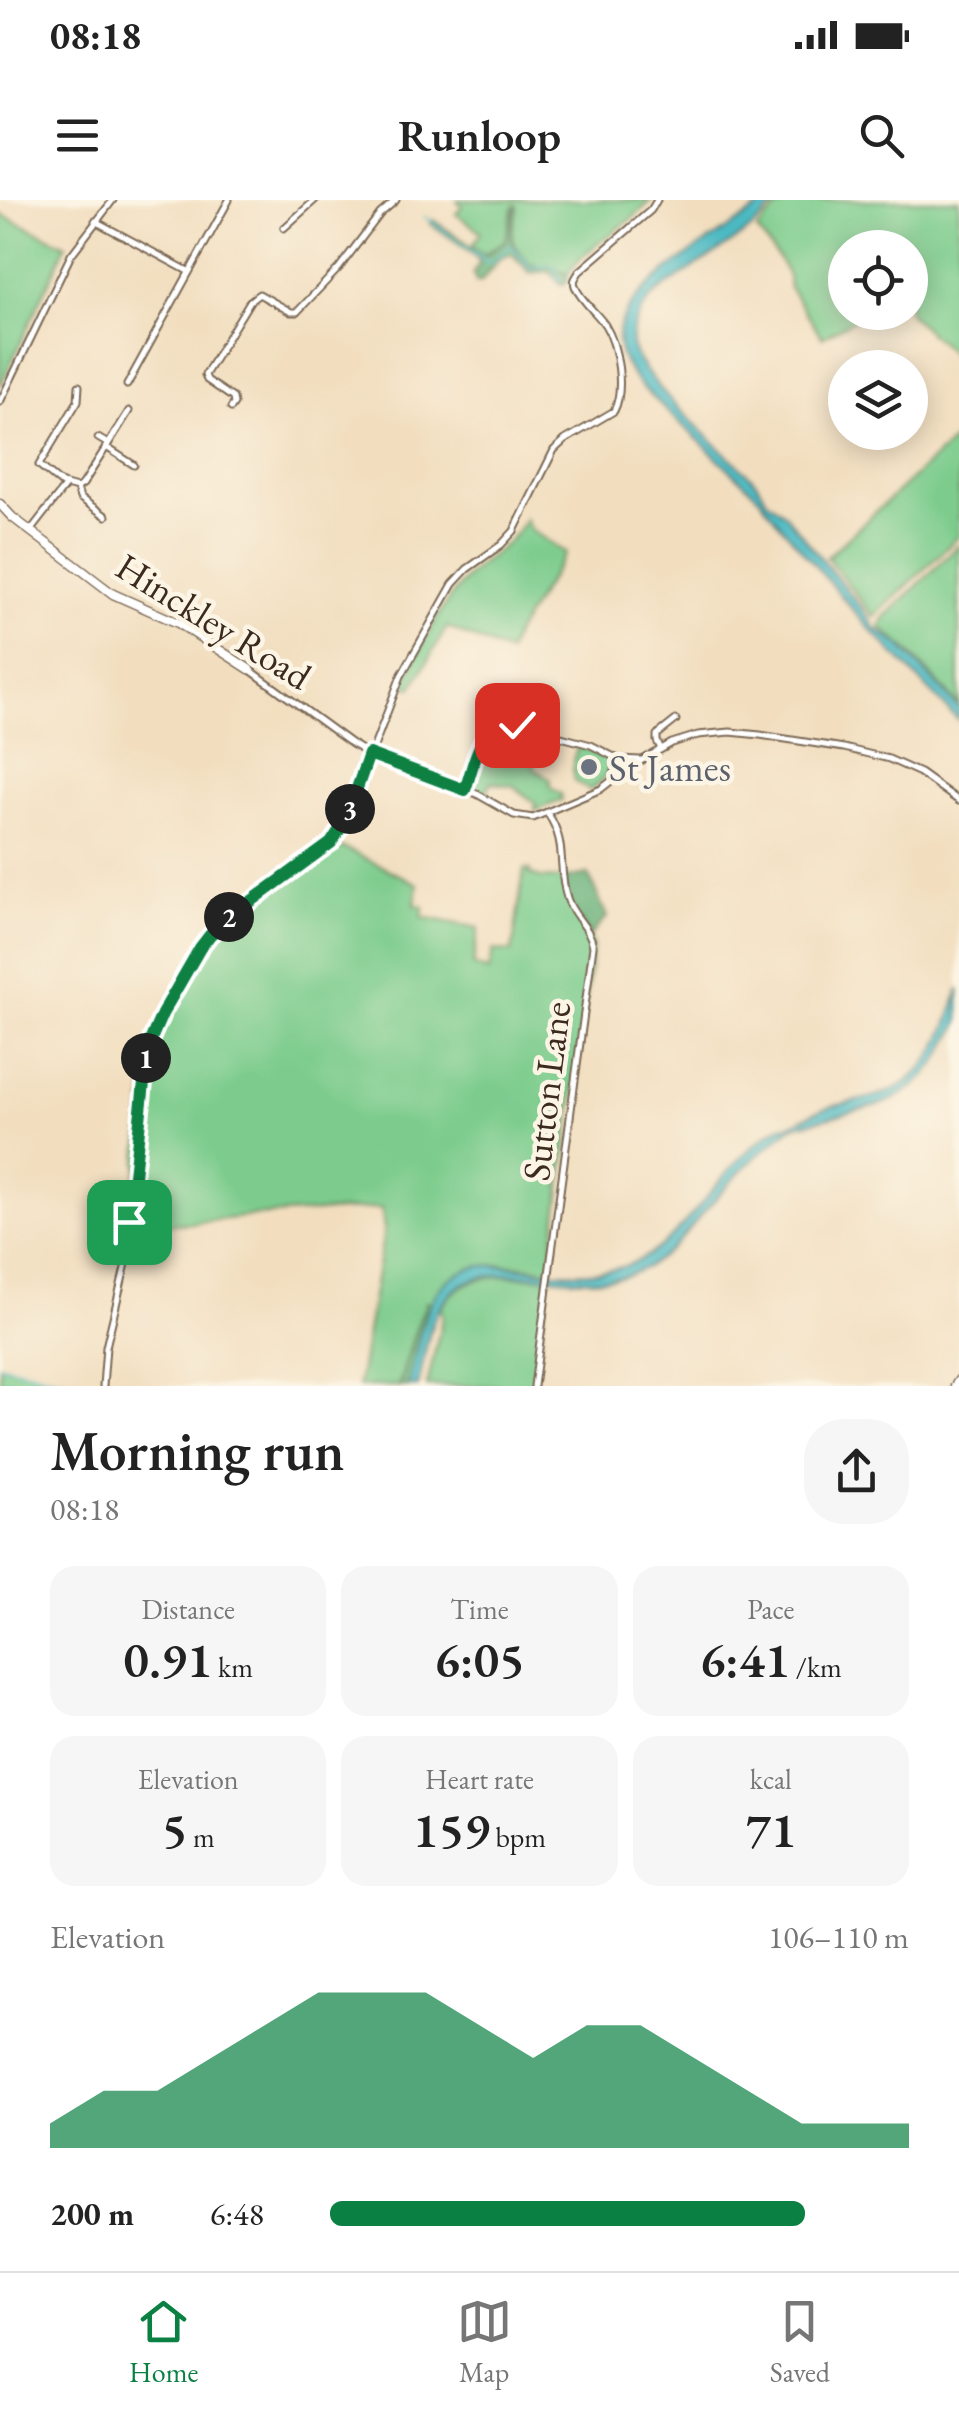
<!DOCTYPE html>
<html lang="en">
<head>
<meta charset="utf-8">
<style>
  body { margin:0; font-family:"EB Garamond",serif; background:#f6f6f6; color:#222; height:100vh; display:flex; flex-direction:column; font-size:38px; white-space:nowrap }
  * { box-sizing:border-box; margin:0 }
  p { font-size:32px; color:#767676 }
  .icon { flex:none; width:55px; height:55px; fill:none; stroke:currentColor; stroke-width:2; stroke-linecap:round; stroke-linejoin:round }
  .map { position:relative; height:1186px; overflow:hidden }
  .sheet { display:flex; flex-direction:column; background:#fff; flex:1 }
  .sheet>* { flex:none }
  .buttons { position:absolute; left:828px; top:30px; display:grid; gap:20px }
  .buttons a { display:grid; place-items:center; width:100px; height:100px; border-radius:50%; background:#fff; box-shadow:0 5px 25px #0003; font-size:50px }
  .pin { position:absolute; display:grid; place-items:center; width:85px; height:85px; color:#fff; margin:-42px; border-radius:20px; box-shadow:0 5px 15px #0006 }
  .km { position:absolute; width:50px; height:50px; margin:-25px; border-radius:50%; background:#222; color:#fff; font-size:28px; line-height:50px; text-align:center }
  .round { display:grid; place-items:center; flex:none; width:105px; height:105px; border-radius:40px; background:#f6f6f6 }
  .overview { display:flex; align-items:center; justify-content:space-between; height:170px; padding:0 50px }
  h1 { font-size:55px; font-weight:600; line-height:75px }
  .metrics { display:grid; grid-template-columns:repeat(3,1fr); gap:15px; height:170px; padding:10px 50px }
  .metrics div { display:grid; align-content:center; border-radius:25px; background:#f6f6f6; text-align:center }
  .metrics b { font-size:50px; font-weight:600 }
  .metrics small { font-size:28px; font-weight:400 }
  .metrics p { font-size:28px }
  .chart { height:280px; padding:20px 50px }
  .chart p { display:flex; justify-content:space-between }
  .chart svg { width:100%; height:180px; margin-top:10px; fill:#0b8043; opacity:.7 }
  ul { padding:0 50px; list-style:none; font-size:32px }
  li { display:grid; grid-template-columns:160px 120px 1fr; align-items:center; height:75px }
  li i { height:25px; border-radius:12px; background:#0b8043 }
  .status { display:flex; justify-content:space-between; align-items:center; height:70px; padding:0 50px; background:#fff; direction:ltr }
  .status svg { height:28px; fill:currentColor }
  header { display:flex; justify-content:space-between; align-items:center; height:130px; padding:0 50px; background:#fff; font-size:45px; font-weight:600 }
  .menu { display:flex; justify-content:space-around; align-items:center; height:140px; border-top:2px solid #e0e0e0; background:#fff; font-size:28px; color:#767676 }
  .menu a { display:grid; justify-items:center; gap:5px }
  .menu .on { color:#0b8043 }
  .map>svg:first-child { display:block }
  .green { fill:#7dcc8d; stroke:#5c7b56; stroke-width:2.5 }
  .forest { fill:#66b078; stroke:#506d4b; stroke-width:2.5 }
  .water { fill:#4cbac3; stroke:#447270; stroke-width:2.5 }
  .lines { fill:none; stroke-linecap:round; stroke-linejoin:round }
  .stream { stroke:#4cbac3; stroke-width:2.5 }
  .street-casing { stroke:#7b6956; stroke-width:9 }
  .secondary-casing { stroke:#7b6956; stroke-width:11 }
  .street { stroke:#fff; stroke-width:5 }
  .secondary { stroke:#fff; stroke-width:8 }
  .route-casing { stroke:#fff; stroke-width:20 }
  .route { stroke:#0b8043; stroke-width:12 }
  .worship-dot { fill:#6b7280; stroke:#fcf5e5; stroke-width:4 }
  .labels { text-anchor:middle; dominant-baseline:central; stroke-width:9; stroke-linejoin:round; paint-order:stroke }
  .street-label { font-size:38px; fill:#3b2a1e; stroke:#fcf5e5 }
  .worship-label { font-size:38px; fill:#5b616d; stroke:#fcf5e5; text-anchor:start }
</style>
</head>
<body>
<div class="status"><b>08:18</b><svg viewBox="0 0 49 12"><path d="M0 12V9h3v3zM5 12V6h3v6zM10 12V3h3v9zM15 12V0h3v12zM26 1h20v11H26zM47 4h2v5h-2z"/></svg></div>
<header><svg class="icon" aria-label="menu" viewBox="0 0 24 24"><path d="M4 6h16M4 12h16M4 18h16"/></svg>Runloop<svg class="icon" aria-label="search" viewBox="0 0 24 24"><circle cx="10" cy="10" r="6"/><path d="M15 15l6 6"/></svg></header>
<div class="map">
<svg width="959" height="1186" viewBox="0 0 959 1186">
  <rect width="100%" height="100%" fill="#fcf5e5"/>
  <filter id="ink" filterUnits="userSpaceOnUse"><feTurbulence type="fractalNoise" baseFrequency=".01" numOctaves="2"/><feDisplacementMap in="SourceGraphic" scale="20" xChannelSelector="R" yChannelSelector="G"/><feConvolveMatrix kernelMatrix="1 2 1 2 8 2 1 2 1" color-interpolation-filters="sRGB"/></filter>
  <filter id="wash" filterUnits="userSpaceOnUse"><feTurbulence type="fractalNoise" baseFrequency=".0048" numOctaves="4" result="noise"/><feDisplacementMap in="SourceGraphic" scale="40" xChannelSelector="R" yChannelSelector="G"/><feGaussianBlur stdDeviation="2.25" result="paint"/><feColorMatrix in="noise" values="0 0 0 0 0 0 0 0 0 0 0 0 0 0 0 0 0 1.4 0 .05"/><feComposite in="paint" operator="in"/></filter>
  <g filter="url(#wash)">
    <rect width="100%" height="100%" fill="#f2debf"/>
    <g class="green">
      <path d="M457 0H651C628 29 583 45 566 78L564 73 530 64 512 43 511 30 516 6 512 10 506 40 483 55 472 46 481 32 456 14 462 6Z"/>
      <polygon points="791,0 959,0 959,160 908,113 910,48 845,48 845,112 866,113 822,137 789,87 788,76 779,59 757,30 774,11"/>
      <polygon points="0,14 66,45 0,187"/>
      <polygon points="959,235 959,336 874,417 827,357"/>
      <path d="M525 319 531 330 566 353 514 436 508 453 447 427 412 488 404 485C420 448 440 404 469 375 488 355 512 346 525 319Z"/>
      <polygon points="959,345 959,505 908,451 880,427 885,417"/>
      <path d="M505 524 547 536 534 564V569L550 579 551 588 561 594 562 600 535 611V603L514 586 491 582 486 593 476 588 472 580C480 553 479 537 505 524Z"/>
      <path d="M577 547 590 550 611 559C611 574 601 582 590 590L574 581 573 561Z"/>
      <path d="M336 648H344L418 684 415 705 424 707 422 717 479 728 473 765 489 771 493 750 512 752 524 670H530L529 674 540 678 563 679 593 746 550 1071C519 1065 471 1057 446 1082 440 1088 435 1096 431 1103L427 1102 414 1135 399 1186H358L384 1031 382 1008 252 1016 190 1023 157 1025 134 1022 133 1014 148 852 161 819 207 741 261 697 321 656Z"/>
      <path d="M500 1076 549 1077 534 1186H427L443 1115 440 1108C454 1085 474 1079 500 1076Z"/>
      <polygon points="0,1165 79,1184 90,1186 0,1186"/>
    </g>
    <g class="forest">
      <path d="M514 6 517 8C510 38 507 45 533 66 559 63 546 66 567 74V82L561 84 549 71 530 73 512 54 500 58 481 82H476L473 73 480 62 471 52 430 23 433 20 485 55 506 40Z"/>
      <polygon points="588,674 607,717 591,735 573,711 563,679"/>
      <polygon points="427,1101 431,1103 408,1186 399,1186 414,1135"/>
    </g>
    <g class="water">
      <path d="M774 0H783C770 7 761 22 748 31 717 54 684 72 654 95 643 107 630 126 632 144 636 176 729 255 756 282L767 300 785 314 864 411 875 428 899 445 959 508V521L864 423 773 316 760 298 642 187C630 174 618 157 618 138 620 85 721 37 760 7Z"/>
      <path d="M959 789C959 798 959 811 959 820 958 827 953 835 949 842 934 872 914 892 882 904 860 910 837 915 815 921 808 923 799 924 793 927 786 930 781 937 775 941 750 960 730 982 709 1006 687 1031 668 1059 636 1072 583 1095 501 1056 456 1088 428 1109 426 1154 418 1186H408C416 1155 422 1102 447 1081 478 1054 522 1070 557 1072 577 1073 599 1073 618 1068 679 1053 710 980 757 943 764 937 773 929 782 926 792 923 788 927 796 922 806 917 813 912 824 909 855 899 890 899 915 875 940 852 950 820 959 789Z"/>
    </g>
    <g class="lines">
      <g class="stream">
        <polyline points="425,17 487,62 492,62 511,45 532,69 546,65 555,67 557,78 562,80"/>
        <polyline points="0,1165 90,1186"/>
      </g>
    </g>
  </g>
  <g filter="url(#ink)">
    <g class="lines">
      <defs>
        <g id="street">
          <polyline points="95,21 188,71"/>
          <polyline points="284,28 315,0"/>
          <polyline points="127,185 229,0"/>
          <polyline points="0,202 71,55 113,0"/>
          <polyline points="231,208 234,204 233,198 207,180 205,175 250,101 259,94 291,112 297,112 339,68 380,14 396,0"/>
          <polyline points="98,238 108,244"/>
          <polyline points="106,247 134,265"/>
          <polyline points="77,288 62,284 39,265 78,201 79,186"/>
          <polyline points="77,288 83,284 129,211"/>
          <polyline points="77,288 80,298 106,316"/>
          <polyline points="31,330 66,285"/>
          <polyline points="249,469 352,544 369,554 477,594 514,615 533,618 601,589 625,570 672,543 698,535 730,532 760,535 844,548 889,559 920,573 959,601"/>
          <polyline points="661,549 657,541 657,535 676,520"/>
          <polyline points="618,559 640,560"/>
          <path d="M465 589C474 565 478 532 505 522L591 545 618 559 613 579"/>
          <path d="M103 1186 106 1147 129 1051 131 997 148 846 153 830 199 748 223 722 331 643 346 620 401 476 453 384 467 369 501 345 514 331 554 250 565 240 614 211C625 189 618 146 605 125 597 113 580 100 575 86 573 79 576 78 579 72L651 10 657 0"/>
          <path d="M534 1186 593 746C590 727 573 717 567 698 557 667 568 644 548 614"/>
        </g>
        <g id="secondary">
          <polyline points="0,304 12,317 113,394 178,423 249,469"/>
          <polyline points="955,1186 959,1180"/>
        </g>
      </defs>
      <use href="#street" class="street-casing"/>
      <use href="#secondary" class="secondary-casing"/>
      <use href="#street" class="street"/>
      <use href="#secondary" class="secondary"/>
    </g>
  </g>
  <g class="lines" filter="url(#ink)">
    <defs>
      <path id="route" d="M129 1022 148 846 162 814 200 748 210 735 238 711 331 643 346 620 369 554 465 590C475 562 480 517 517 525"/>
    </defs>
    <use href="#route" class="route-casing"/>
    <use href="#route" class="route"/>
  </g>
  <circle class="worship-dot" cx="589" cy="567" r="10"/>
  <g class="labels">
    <g class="street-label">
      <text transform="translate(214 421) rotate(32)">Hinckley Road</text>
      <text transform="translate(546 891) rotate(-83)">Sutton Lane</text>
    </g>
    <g class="worship-label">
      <text x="609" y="567">St James</text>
    </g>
  </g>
</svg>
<div class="buttons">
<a><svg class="icon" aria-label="locate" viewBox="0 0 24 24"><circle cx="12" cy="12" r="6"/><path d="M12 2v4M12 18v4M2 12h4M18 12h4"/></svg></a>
<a><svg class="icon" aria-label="layers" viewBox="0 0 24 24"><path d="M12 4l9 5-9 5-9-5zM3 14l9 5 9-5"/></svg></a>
</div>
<div class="pin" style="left:129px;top:1022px;background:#1e9e55"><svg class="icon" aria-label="arrive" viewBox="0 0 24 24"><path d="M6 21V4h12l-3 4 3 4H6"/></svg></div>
<div class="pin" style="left:517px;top:525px;background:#d93025"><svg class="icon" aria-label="check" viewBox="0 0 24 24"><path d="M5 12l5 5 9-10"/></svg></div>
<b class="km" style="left:146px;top:858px">1</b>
<b class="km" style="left:229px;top:717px">2</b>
<b class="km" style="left:350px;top:609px">3</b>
</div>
<section class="sheet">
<div class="overview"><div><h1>Morning run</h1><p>08:18</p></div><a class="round"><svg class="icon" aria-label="share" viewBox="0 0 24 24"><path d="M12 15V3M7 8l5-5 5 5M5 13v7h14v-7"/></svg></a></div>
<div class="metrics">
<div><p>Distance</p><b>0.91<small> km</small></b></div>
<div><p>Time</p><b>6:05</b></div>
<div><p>Pace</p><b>6:41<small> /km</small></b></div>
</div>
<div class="metrics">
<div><p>Elevation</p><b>5<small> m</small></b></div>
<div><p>Heart rate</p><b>159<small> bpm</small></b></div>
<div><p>kcal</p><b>71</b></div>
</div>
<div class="chart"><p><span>Elevation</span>106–110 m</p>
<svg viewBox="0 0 160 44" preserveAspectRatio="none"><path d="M0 44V38L10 30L20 30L30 22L40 14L50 6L60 6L70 6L80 14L90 22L100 14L110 14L120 22L130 30L140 38L150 38L160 38V44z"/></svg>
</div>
<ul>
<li><b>200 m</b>6:48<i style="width:82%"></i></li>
</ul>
</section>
<nav class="menu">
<a class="on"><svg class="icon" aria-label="home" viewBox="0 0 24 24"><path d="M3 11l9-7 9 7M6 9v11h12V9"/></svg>Home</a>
<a><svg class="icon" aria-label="map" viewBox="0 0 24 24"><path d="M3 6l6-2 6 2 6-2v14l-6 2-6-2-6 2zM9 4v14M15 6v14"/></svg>Map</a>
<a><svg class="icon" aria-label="saved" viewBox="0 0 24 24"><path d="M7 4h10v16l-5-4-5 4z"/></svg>Saved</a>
</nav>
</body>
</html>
